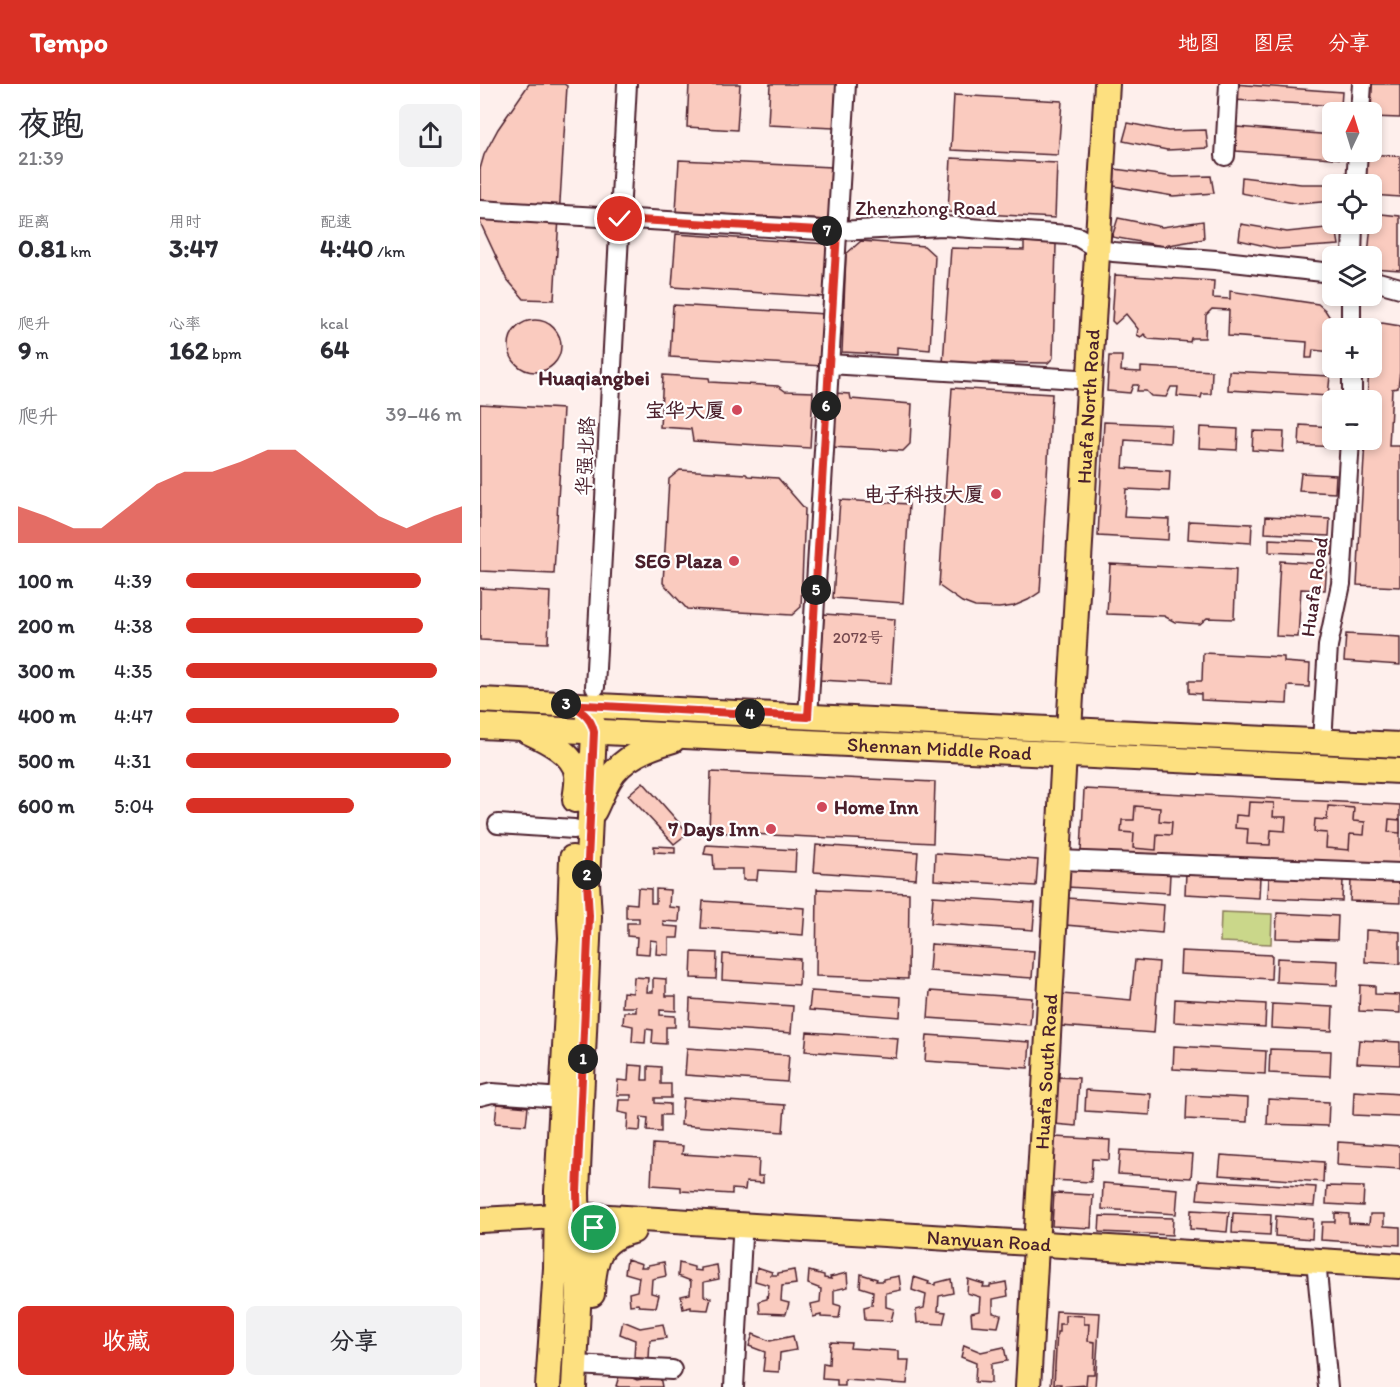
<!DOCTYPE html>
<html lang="zh">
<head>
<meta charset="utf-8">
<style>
  body { margin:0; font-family:Itim,"LXGW WenKai TC",sans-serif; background:#f2f2f3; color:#2b2b33; height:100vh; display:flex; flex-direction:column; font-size:22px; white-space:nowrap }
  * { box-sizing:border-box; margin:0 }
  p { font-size:20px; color:#7c7c81 }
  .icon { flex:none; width:33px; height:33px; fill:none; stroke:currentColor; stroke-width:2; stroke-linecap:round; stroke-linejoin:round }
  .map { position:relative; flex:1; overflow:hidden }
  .drawer { display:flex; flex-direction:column; background:#fff; width:480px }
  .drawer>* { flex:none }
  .needle { width:39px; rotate:4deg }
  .tools { position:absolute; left:842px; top:18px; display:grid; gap:12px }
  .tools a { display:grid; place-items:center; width:60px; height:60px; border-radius:9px; background:#fff; box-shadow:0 3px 9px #0003; font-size:30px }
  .pin { position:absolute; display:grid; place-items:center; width:51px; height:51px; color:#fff; margin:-26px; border:3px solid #fff; border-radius:50%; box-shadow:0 2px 6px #0007 }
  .km { position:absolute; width:30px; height:30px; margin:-15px; border-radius:50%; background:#222; color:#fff; font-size:16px; line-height:30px; text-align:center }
  .round { display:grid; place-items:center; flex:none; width:63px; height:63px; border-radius:9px; background:#f2f2f3 }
  .head { display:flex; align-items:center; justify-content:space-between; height:102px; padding:0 18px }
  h1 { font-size:33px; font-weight:700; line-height:45px }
  .figures { display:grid; grid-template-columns:repeat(3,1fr); gap:9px; height:102px; padding:6px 18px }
  .figures div { display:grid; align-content:center }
  .figures b { font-size:26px; font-weight:700 }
  .figures small { font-size:16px; font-weight:400 }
  .figures p { font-size:16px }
  .chart { height:168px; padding:12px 18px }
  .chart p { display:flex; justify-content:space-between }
  .chart svg { width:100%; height:108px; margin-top:6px; fill:#d93025; opacity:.7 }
  .action { display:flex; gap:12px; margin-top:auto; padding:12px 18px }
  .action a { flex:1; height:69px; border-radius:9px; background:#d93025; color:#fff; font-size:24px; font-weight:700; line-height:69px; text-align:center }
  .action a+a { background:#f2f2f3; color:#2b2b33 }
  ul { padding:0 18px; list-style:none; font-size:20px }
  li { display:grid; grid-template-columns:96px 72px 1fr; align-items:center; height:45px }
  li i { height:15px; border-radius:8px; background:#d93025 }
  header { display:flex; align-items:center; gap:36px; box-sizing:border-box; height:84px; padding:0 30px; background:#d93025; color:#fff }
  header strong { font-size:28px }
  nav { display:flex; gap:33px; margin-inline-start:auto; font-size:21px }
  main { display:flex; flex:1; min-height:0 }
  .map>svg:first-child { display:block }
  .pitch { fill:#cad78a; stroke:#8a7b5a; stroke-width:1.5 }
  .building { fill:#facbbf; stroke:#4a1f2b; stroke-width:1.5 }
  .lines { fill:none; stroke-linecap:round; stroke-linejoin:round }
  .minor-casing { stroke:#4a1f2b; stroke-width:22 }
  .major-casing { stroke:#4a1f2b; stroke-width:28 }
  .minor { stroke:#fff; stroke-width:18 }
  .major { stroke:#fde080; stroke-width:24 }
  .route-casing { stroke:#fff; stroke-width:12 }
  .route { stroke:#d93025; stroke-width:8 }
  .poi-dot { fill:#d1495b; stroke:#fff; stroke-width:2 }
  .labels { text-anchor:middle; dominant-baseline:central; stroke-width:4.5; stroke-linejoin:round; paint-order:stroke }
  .number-label { font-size:16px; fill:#764a50 }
  .street-label { font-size:20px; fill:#4a1f2b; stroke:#fff }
  .poi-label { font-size:20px; font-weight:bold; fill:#4a1f2b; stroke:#fff; text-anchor:end }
  .neighbourhood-label { font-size:21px; font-weight:bold; fill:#4a1f2b; stroke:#fff }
</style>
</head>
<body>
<header>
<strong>Tempo</strong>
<nav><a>地图</a><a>图层</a><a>分享</a></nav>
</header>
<main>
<section class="drawer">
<div class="head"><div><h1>夜跑</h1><p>21:39</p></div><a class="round"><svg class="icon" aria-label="share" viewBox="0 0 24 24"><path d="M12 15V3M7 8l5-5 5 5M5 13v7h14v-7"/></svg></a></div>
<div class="figures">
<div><p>距离</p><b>0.81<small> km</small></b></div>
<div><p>用时</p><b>3:47</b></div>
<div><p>配速</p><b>4:40<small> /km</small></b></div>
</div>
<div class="figures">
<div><p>爬升</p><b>9<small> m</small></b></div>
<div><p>心率</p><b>162<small> bpm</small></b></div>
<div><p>kcal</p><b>64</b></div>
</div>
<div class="chart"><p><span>爬升</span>39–46 m</p>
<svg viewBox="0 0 160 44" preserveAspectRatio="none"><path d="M0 44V29L10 33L20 38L30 38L40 29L50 20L60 15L70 15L80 11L90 6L100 6L110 15L120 24L130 33L140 38L150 33L160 29V44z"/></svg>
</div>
<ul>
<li><b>100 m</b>4:39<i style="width:85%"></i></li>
<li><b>200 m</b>4:38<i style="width:86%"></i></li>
<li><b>300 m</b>4:35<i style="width:91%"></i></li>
<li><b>400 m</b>4:47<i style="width:77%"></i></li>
<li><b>500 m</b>4:31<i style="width:96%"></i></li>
<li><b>600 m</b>5:04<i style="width:61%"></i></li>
</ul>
<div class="action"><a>收藏</a><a>分享</a></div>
</section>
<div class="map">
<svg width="920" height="1303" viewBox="0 0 920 1303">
  <rect width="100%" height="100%" fill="#feefec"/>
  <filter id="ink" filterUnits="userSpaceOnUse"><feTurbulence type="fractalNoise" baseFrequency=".0167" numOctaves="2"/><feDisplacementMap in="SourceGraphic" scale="12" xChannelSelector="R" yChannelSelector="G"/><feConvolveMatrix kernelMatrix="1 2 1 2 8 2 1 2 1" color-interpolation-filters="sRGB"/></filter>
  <g filter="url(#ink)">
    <polygon class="pitch" points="741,828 792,830 791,860 740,858"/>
    <g class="building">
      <polygon points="49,0 84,0 87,2 74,216 44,215 26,194 0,138 0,85 4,71 18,45"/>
      <polygon points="209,0 260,0 257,46 207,43"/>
      <polygon points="290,0 356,0 354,44 288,41"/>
      <polygon points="753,0 862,8 861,22 753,16"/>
      <polygon points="892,0 920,0 920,34 891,33"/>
      <polygon points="474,11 582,17 578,71 471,66"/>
      <polygon points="648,39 688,47 726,46 728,64 687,66 643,57"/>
      <polygon points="757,43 852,51 852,68 867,68 866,75 756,67"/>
      <polygon points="887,70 920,72 920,113 891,111 891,100 885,100"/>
      <polygon points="471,74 577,79 575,134 468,128"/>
      <polygon points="199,76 352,83 349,136 196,128"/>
      <polygon points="635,85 694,93 731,92 734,109 693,112 634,102"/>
      <polygon points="762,93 821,100 858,100 852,100 852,117 819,120 761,109"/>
      <polygon points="892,129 920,132 920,186 891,184 891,172 888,172"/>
      <polygon points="638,134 682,143 723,137 724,155 683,162 632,153"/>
      <polygon points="761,140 807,148 856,143 859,161 798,165 759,156"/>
      <polygon points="196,150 348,160 345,213 192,203"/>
      <polygon points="381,157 444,162 455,172 450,266 417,263 417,271 362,268 366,170"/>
      <polygon points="544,158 574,159 576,161 573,274 568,279 498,278 497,280 463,279 471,164 544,166"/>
      <polygon points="635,191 734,197 733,214 750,215 750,207 838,220 845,226 854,240 852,268 833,266 832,274 826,274 827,258 748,252 749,226 732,225 726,231 725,254 711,254 710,258 669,255 664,250 661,253 657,251 658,245 646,230 635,240 632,237"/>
      <polygon points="193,221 346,230 343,282 190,273"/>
      <circle cx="55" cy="262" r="26"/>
      <polygon points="902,239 920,242 920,287 918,304 912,305 909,362 920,362 920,503 877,501 885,356 891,356 891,316 887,316 889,284 891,284 891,247"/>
      <polygon points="629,272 642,272 641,287 661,288 661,283 732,287 731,310 722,310 721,314 697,312 698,303 691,303 686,313 671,312 666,307 657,307 658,301 653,301 650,309 627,307"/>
      <polygon points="749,287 850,292 848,312 748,306"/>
      <polygon points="183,291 229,294 230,298 298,302 305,307 333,308 330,364 213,357 211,345 180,343"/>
      <polygon points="472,304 572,310 560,508 548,516 534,522 519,524 495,523 482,518 459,502"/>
      <polygon points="354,309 370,310 371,315 432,320 430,360 423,367 351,363"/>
      <polygon points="0,320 83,325 74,490 0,487"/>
      <polygon points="624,338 691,341 690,359 645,356 643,384 690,387 689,407 646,405 644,433 689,435 688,456 618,452"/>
      <polygon points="820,341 852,343 852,356 856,356 855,363 819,361"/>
      <polygon points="720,343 758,345 757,366 719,364"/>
      <polygon points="773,347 804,348 803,368 772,366"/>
      <polygon points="200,386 266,390 268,392 298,394 325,425 321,523 312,531 207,525 183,499 189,395"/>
      <polygon points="821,389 856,391 855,409 819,407"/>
      <polygon points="360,416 429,420 423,519 353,514"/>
      <polygon points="786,432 850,435 849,452 785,449"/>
      <polygon points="709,437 772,440 771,459 708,455"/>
      <polygon points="789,455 855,458 854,471 789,468"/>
      <polygon points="800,477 847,480 845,506 821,505 818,553 796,552"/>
      <polygon points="630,480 756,486 754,535 727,534 720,540 695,538 684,532 627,530"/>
      <polygon points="0,504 70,508 68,559 0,556"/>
      <polygon points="344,530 415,535 411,600 340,596"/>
      <polygon points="866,550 920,553 920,581 864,577"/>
      <polygon points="723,569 804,573 804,578 830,580 829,603 808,602 807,620 721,616 721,610 709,609 709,597 722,597"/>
      <polygon points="231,688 455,698 453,759 229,748"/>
      <polygon points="163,698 208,749 194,760 148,711"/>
      <polygon points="604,705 920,721 920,784 601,768"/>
      <polygon points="769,718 794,719 793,733 806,733 805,747 791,746 790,761 767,760 768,745 755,744 756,731 768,732"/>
      <polygon points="655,722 680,724 679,737 692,738 691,751 677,750 676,766 653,764 654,749 641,748 642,736 654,736"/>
      <polygon points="848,722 874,724 873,737 885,738 884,751 870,750 869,766 846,764 847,749 834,748 835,735 847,736"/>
      <polygon points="909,735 920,736 920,749 908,748"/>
      <polygon points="226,761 316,766 315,788 278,786 277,796 263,796 263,785 234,785 233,771 224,770"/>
      <polygon points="336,761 438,768 436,795 334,788"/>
      <polygon points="174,762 195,763 195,769 174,768"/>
      <polygon points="455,769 558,776 556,802 454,796"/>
      <polygon points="589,784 690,790 689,809 587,803"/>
      <polygon points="706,789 780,792 779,814 705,810"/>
      <polygon points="789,793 863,796 862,817 788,814"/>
      <polygon points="871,796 920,798 920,819 870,817"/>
      <polygon points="158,804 171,805 171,819 176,819 176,805 190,806 189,823 200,824 199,838 183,837 184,842 199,843 198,854 189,854 189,871 176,870 177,857 170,856 169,870 156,869 157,853 147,852 147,839 159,839 159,834 146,834 146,819 157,820"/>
      <polygon points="337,805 429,809 428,895 336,892"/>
      <polygon points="453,812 555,819 553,846 451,839"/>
      <polygon points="587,814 684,821 682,849 585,841"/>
      <polygon points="223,817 325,824 323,851 221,844"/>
      <polygon points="797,829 858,832 857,856 796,854"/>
      <polygon points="886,846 920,848 920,880 885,878"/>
      <polygon points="451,860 554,867 552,894 449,887"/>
      <polygon points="701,867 792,871 791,895 700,890"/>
      <polygon points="212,868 237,869 236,895 211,894"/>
      <polygon points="243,870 320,875 319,901 242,896"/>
      <polygon points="797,874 858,877 857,901 796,898"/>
      <polygon points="655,876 679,878 674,949 580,942 582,910 651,916"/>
      <polygon points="154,893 168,894 167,908 173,908 173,894 186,895 186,912 196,912 196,927 180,926 180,931 195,932 195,943 186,943 186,960 172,959 173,946 166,945 165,959 152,958 153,942 143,940 144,928 156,928 156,923 142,923 143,908 153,909"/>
      <polygon points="880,901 895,902 895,910 920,911 920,929 879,927"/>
      <polygon points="331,907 421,913 420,933 329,926"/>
      <polygon points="450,907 552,914 550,941 448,934"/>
      <polygon points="210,915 313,922 311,949 209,942"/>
      <polygon points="695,915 786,920 785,943 694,938"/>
      <polygon points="792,920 853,923 852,947 791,944"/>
      <polygon points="327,948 418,954 416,974 325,967"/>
      <polygon points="447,951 550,958 548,984 445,977"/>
      <polygon points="879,956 920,958 920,981 877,979"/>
      <polygon points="694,962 786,967 785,990 693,985"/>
      <polygon points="207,964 309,971 307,998 205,991"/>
      <polygon points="790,965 851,967 850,992 789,989"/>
      <polygon points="149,981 163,982 162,996 168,996 168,982 181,983 181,1000 191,1000 191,1014 175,1014 175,1019 190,1020 190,1031 181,1031 181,1048 167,1047 168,1034 161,1033 160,1047 147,1046 148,1030 138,1028 139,1016 151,1016 151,1011 137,1011 138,996 148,997"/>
      <polygon points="577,993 599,994 596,1042 574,1040"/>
      <polygon points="606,1006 671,1010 670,1031 605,1027"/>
      <polygon points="874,1007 920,1010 920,1033 873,1031"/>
      <polygon points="707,1011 768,1014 767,1038 706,1035"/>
      <polygon points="203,1014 305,1021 303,1048 201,1041"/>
      <polygon points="788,1015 849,1018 848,1042 787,1040"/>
      <polygon points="17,1020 48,1023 46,1041 15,1039"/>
      <polygon points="574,1053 630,1056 629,1076 612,1075 611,1098 571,1096"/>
      <polygon points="858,1058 920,1062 920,1085 857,1081"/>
      <polygon points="173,1060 203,1062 202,1070 279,1075 278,1092 283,1092 283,1099 266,1098 265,1106 252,1105 252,1110 201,1107 201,1103 171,1101"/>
      <polygon points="640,1066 713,1070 711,1094 638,1090"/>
      <polygon points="741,1071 844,1078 843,1098 739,1091"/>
      <polygon points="719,1096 836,1103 834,1122 717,1115"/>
      <polygon points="623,1099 698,1105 696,1130 622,1125"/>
      <polygon points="847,1102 884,1103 883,1122 846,1120"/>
      <polygon points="574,1109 613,1111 611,1144 572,1142"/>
      <polygon points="711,1126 749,1128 747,1148 710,1145"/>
      <polygon points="753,1129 791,1131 790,1151 752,1149"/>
      <polygon points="855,1129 869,1130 869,1139 889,1140 890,1130 904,1130 904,1142 920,1143 920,1161 841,1156 842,1138 855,1138"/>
      <polygon points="620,1132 693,1134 692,1151 619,1148"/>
      <polygon points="796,1132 833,1135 832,1155 795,1152"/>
      <polygon points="147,1175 162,1180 161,1183 168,1183 168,1181 184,1178 186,1192 172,1195 171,1209 179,1211 176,1223 159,1222 158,1220 150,1221 149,1209 157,1207 159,1193 145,1189"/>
      <polygon points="199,1179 214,1183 214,1186 221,1187 221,1184 237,1181 239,1195 224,1198 224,1212 231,1214 228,1226 211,1225 211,1223 203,1225 201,1212 210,1210 211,1197 198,1192"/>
      <polygon points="277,1183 292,1188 291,1191 298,1191 298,1189 314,1186 316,1200 302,1202 301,1217 309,1219 306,1230 280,1229 279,1217 287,1215 289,1201 275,1197"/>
      <polygon points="329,1187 344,1191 344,1194 351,1195 350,1193 367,1189 368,1203 354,1206 354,1220 361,1222 359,1234 341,1233 341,1231 333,1233 331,1220 340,1218 341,1205 328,1200"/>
      <polygon points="381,1190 397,1195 396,1197 403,1197 403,1195 419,1192 421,1206 406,1209 406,1223 414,1225 411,1237 385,1236 384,1223 392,1221 393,1207 380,1203"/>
      <polygon points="434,1193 449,1198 448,1200 455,1201 455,1199 471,1195 473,1209 459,1212 458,1227 466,1228 463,1240 446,1239 445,1238 437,1239 436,1226 444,1224 446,1211 432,1206"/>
      <polygon points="488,1195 504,1200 503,1203 510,1203 510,1201 526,1198 528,1212 513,1215 513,1229 521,1231 518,1243 492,1241 491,1229 499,1227 500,1213 487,1209"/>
      <polygon points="576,1227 620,1229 615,1303 571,1303"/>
      <polygon points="585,1231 604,1232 604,1240 609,1240 608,1257 615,1258 614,1290 607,1290 606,1301 581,1303 581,1300 574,1300 577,1248 579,1248 579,1240 585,1240"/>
      <polygon points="143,1237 160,1244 183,1240 186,1254 170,1256 169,1275 154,1274 155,1256 140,1250"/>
      <polygon points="273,1250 290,1257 313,1252 316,1266 300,1269 299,1288 283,1287 285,1268 269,1262"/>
      <polygon points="350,1258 371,1259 370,1264 419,1267 419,1276 429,1276 427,1300 365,1296 365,1302 357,1302 357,1296 342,1295 343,1279 349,1280"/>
      <polygon points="484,1261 501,1268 524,1263 527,1277 511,1280 511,1299 495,1298 496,1279 481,1273"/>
      <polygon points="140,1289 157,1296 180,1292 182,1303 139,1303 136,1302"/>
    </g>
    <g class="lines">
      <defs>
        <g id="minor">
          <polyline points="880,28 882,0"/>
          <polyline points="745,72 749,0"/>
          <polyline points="876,100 878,68"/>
          <polyline points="0,126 357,147 463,142 588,151 598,153 618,165 633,168 735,176 852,189"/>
          <polyline points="872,172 873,140"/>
          <polyline points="891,196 920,204"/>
          <polyline points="871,212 871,244"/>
          <polyline points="349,280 598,295"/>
          <polyline points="872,316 872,284"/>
          <polyline points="115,603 147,0"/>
          <polyline points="328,633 366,0"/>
          <polyline points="842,657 848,562 861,500 870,356"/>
          <polyline points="18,740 94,745"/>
          <polyline points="579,776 920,789"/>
          <polyline points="0,1012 12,1009 82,1014"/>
          <polyline points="836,1177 848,1303"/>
          <polyline points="95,1281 192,1286"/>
          <polyline points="254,1303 262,1153"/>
        </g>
        <g id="major">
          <polyline points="0,616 589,646 920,661"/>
          <path id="s1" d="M0 642 920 687"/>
          <path id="s2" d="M589 646 627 0"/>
          <path d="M47 647C64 655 95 669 97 691 98 699 96 708 95 716"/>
          <path d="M114 727C119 717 123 706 129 696 142 673 169 663 193 656"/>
          <path id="s3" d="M0 1136 97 1131 920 1182"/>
          <path d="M112 1210C114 1177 117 1155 153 1147"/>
          <polyline points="68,1303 76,1184 77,1107 91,854 90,833 92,774"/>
          <polyline points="94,1303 99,1204 97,1109 109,833 107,798 114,648 113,640 108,634"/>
          <path id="s4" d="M548 1303 584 670"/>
        </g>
      </defs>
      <use href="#minor" class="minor-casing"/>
      <use href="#major" class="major-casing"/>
      <use href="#minor" class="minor"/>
      <use href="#major" class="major"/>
    </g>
  </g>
  <g class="lines" filter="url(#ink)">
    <defs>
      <path id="route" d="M114 1144 98 1143 97 1109 109 832 107 798 114 648C111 632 100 626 86 620L328 633 357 147 140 135"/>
    </defs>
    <use href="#route" class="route-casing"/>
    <use href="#route" class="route"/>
  </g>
  <g class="poi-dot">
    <circle cx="257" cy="326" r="6"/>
    <circle cx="516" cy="410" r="6"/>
    <circle cx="254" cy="477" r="6"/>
    <circle cx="342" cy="723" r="6"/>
    <circle cx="291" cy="745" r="6"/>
  </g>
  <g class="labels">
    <g class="number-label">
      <text x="378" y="553">2072号</text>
    </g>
    <g class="street-label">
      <text x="446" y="124">Zhenzhong Road</text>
      <text stroke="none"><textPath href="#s2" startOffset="324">Huafa North Road</textPath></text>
      <text transform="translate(105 372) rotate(-87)">华强北路</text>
      <text transform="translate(834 503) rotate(-82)">Huafa Road</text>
      <text stroke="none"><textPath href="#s1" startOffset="460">Shennan Middle Road</textPath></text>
      <text stroke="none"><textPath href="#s4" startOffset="316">Huafa South Road</textPath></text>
      <text stroke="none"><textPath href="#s3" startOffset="510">Nanyuan Road</textPath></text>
    </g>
    <g class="poi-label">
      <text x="245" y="326">宝华大厦</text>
      <text x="504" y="410">电子科技大厦</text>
      <text x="242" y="477">SEG Plaza</text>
      <text x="354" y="723" text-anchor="start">Home Inn</text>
      <text x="279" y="745">7 Days Inn</text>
    </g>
    <g class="neighbourhood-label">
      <text x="114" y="293">Huaqiangbei</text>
    </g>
  </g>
</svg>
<div class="tools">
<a><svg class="needle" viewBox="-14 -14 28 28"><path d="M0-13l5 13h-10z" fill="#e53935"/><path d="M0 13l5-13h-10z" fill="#7c7c81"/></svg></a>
<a><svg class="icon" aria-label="locate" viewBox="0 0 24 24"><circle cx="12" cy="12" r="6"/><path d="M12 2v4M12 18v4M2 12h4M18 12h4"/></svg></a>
<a><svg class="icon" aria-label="layers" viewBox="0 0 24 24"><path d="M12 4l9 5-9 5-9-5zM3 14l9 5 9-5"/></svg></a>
<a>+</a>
<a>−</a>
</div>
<div class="pin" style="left:114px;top:1144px;background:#1e9e55"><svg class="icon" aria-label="arrive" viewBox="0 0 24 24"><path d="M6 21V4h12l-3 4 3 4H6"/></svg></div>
<div class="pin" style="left:140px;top:135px;background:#d93025"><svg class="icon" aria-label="check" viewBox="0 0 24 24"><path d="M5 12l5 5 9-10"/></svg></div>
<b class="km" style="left:103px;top:975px">1</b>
<b class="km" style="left:107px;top:791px">2</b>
<b class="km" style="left:86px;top:620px">3</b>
<b class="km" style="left:270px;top:630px">4</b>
<b class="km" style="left:336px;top:506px">5</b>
<b class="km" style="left:346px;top:322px">6</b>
<b class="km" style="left:347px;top:147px">7</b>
</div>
</main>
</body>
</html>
